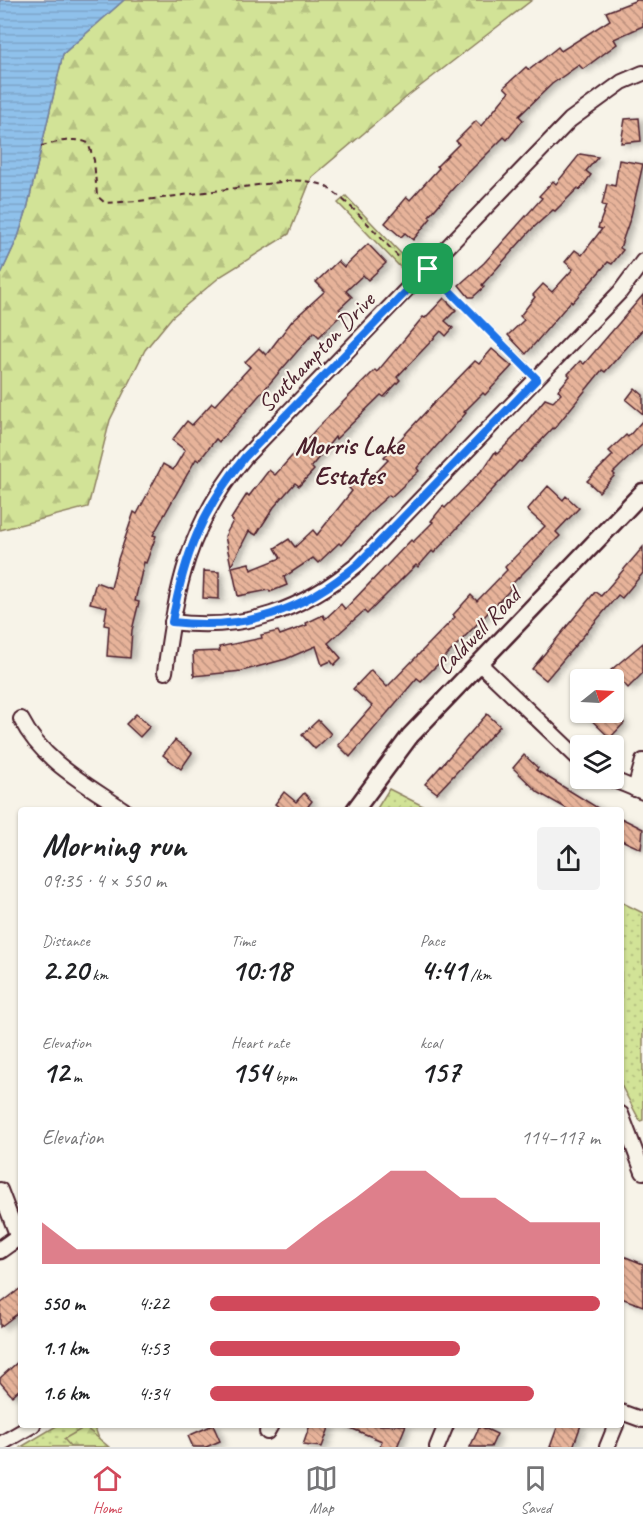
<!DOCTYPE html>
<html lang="en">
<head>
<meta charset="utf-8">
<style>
  body { margin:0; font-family:Caveat,sans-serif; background:#f2f2f2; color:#202124; height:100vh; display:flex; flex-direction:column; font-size:22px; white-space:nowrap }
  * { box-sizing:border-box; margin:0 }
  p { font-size:20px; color:#757577 }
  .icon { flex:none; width:33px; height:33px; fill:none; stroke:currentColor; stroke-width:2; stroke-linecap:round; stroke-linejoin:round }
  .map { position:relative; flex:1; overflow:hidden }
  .panel { position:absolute; left:18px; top:807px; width:606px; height:621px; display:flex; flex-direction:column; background:#fff; border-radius:6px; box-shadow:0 2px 4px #0004 }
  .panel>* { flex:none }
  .needle { width:39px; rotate:72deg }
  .tools { position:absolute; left:570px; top:669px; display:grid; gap:12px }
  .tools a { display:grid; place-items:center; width:54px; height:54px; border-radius:6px; background:#fff; box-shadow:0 2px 4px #0004; font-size:30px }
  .pin { position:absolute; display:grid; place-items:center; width:51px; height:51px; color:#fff; margin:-26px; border-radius:12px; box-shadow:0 3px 9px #0006 }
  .round { display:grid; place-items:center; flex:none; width:63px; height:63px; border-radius:6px; background:#f2f2f2 }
  .overview { display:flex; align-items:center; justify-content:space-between; height:102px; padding:0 24px }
  h1 { font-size:33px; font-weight:800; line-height:45px }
  .metrics { display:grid; grid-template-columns:repeat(3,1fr); gap:9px; height:102px; padding:6px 24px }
  .metrics div { display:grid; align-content:center }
  .metrics b { font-size:30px; font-weight:800 }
  .metrics small { font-size:16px; font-weight:400 }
  .metrics p { font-size:16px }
  .chart { height:168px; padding:12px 24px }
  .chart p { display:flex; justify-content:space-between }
  .chart svg { width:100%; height:108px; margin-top:6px; fill:#d1495b; opacity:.7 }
  ul { padding:0 24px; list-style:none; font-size:20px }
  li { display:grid; grid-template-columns:96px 72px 1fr; align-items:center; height:45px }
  li i { height:15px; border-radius:8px; background:#d1495b }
  .tabs { display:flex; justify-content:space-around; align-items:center; height:84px; border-top:2px solid #e0e0e0; background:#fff; font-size:16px; color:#757577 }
  .tabs a { display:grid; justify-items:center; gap:3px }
  .tabs .on { color:#d1495b }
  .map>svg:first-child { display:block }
  .grass { fill:url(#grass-dots); stroke:#8e8161; stroke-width:1.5 }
  .forest { fill:url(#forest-firs); stroke:#8e8161; stroke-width:1.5 }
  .water { fill:url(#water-rules); stroke:#73809e; stroke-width:1.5 }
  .building { fill:url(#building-back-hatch); stroke:#4a1f2b; stroke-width:1.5; filter:url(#shadow) }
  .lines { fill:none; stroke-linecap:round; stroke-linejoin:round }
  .minor-casing { stroke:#4a1f2b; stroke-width:18 }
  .tertiary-casing { stroke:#4a1f2b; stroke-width:21 }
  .path { stroke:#4a1f2b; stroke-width:2; stroke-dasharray:6 4.5; stroke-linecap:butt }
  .minor { stroke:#f7f3e8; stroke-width:14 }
  .tertiary { stroke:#f7f3e8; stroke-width:16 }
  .route-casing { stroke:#fff; stroke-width:12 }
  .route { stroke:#1a73e8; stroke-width:8 }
  .labels { text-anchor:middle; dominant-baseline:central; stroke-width:4.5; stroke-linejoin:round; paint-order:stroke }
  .street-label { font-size:24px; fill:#4a1f2b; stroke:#f7f3e8 }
  .neighbourhood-label { font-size:26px; font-weight:bold; fill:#4a1f2b; stroke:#f7f3e8 }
</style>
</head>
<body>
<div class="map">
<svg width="643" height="1447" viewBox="0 0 643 1447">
  <defs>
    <pattern id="grass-dots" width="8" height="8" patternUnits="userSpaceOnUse" patternTransform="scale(1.5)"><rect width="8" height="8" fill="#d2e397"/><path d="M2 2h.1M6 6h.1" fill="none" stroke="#b6c282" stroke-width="1.8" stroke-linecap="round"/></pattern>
    <pattern id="forest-firs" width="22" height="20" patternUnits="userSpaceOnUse" patternTransform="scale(1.5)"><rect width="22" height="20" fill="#d2e397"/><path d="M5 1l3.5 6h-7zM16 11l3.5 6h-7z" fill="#b6c282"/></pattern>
    <pattern id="water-rules" width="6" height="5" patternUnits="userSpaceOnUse" patternTransform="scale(1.5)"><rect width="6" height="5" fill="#8fc1eb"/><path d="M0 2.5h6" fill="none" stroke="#7da5ca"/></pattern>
    <pattern id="building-back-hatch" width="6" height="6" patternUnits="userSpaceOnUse" patternTransform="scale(1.5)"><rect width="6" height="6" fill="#e7b39a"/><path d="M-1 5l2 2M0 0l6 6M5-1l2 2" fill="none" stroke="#bd917e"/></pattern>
    <filter id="shadow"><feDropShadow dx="4.5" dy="2.5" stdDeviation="3" flood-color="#0004"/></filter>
  </defs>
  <rect width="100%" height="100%" fill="#f7f3e8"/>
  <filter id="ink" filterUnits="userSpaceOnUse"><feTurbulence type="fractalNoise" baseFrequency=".0167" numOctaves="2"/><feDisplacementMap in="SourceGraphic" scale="12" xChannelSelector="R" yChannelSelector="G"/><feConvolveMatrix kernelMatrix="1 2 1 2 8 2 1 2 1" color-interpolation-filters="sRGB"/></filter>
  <g filter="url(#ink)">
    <g class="grass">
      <polygon points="346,196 412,265 404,271 338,203"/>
      <polygon points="438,274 528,363 523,368 434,279"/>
      <polygon points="389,789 431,810 376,810"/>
      <polygon points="621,902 643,913 643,1120 640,1121 621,1085"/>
      <polygon points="58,1425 94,1425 102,1447 21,1447"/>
    </g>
    <g class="forest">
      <polygon points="124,0 532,0 409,95 312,177 289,234 221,276 172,317 145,350 110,420 88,507 0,530 0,276 18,237 27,209 63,54"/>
      <polygon points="85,1427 109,1447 71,1447 64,1439"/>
    </g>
    <polygon class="water" points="0,0 124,0 63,54 27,209 18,237 0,276"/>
    <g class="building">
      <polygon points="637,0 643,0 643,26 614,39 617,44 583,69 579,65 552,84 519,116 523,120 507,140 504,137 457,184 429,216 431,218 413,240 405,233 401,237 385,223 407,197 410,200 439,168 437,166 459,144 456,141 476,121 481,126 509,92 504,87 526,67 529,70 558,47 561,51 610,20 606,12"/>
      <polygon points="639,118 641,141 621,143 625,119"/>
      <polygon points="580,154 598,157 586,171 591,175 580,190 578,188 555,211 553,210 532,229 482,285 484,287 473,297 469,297 459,285 484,263 542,198 539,196 553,181 556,184"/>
      <polygon points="619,160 643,164 631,216 620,248 623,250 612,264 608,262 572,303 571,301 526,354 508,335 524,320 520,316 535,297 533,295 543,284 552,292 573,269 565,262 575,250 582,255 602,229 598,228 606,206 602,205 607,184 615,186"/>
      <polygon points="368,244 386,263 368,280 363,275 346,291 352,297 339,309 343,313 319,337 314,332 219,442 216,439 199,461 196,459 153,535 156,536 146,563 144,562 135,601 139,602 132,630 130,658 107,656 109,626 104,625 107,607 90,603 96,582 111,588 118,559 134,512 137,514 163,464 173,470 185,450 172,440 187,421 192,425 212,403 215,405 250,367 245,362 259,348 266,355 292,321 325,291 316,282 338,261 344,267"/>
      <polygon points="643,295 643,329 605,372 602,370 554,429 553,428 521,462 519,461 434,553 432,551 418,567 416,565 367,614 364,611 328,643 341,658 334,665 331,661 322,665 316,646 286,659 242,671 194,676 193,652 220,651 219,647 262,638 261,635 278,631 280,635 307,625 306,623 323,615 325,619 341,604 345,609 411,540 413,542 433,522 431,521 443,506 445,508 485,467 495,452 497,454 515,436 545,399 553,402 561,394 558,390 570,376 568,374 580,361 584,364"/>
      <polygon points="444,298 456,310 445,321 453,328 446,336 441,331 397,377 400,380 384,397 381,395 336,439 335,437 311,467 314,470 299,486 295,483 274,507 256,535 249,531 231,566 225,536 233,521 231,519 247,494 249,496 269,470 275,475 317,428 375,370 377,372 423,317 425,318"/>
      <polygon points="492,349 512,366 485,395 483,393 464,412 466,413 417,468 419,471 391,497 389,495 371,511 341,545 339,543 318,563 313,558 284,577 287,585 270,592 269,590 238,596 232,567 249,563 251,570 281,558 275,548 289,539 295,547 313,530 317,535 352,491 349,488 361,476 367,482 388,460 384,457 433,404 475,361 479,364"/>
      <polygon points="635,388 643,395 643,414 626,400"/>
      <polygon points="643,420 643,444 613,473 615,475 599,492 587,481 613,455 609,451 626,435 628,437"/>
      <polygon points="548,486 563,500 566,496 579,508 556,532 560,536 509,587 511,589 447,655 421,681 417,678 350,757 338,745 372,706 353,689 371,670 387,687 455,617 453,615 471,595 477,601 507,570 505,567 545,526 527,510"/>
      <polygon points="643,547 643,573 622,598 618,595 546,680 532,669 595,592 601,596"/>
      <polygon points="204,571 219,572 219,599 203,598"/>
      <polygon points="643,643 643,673 628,688 611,670"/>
      <polygon points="583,712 612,712 624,723 610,738"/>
      <polygon points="136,714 150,726 140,737 126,724"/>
      <polygon points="487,714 500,726 437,793 425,784"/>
      <polygon points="318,720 331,734 315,749 302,735"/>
      <polygon points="175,740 192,753 181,769 163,755"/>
      <polygon points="524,755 538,768 536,770 601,810 569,810 539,793 513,768"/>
      <polygon points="284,792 296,802 304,793 312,801 306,809 308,810 283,810 275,804"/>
      <polygon points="621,818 643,829 641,849 621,840"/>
      <polygon points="621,1255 643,1264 643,1306 621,1298"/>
      <polygon points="21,1288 21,1311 0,1327 0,1304"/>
      <polygon points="21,1359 21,1388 12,1396 0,1382 0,1378"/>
      <polygon points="213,1425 220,1441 206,1447 193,1447 188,1436"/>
      <polygon points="310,1425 330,1425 322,1447 303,1445"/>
      <polygon points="343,1425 406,1425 397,1447 379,1447 382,1441"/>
      <polygon points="558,1425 581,1425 573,1447 550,1447"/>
      <polygon points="480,1426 497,1434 491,1447 470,1447"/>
    </g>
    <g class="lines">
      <defs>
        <g id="minor">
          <path d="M172 622C244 632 303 610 358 564L620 292 643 261"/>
          <polyline points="480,664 580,760"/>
          <path d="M165 672C177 585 187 527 245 457L570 120 622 82 643 73"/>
          <path d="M21 719C42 761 86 784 124 810"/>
          <polyline points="609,778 643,792"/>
          <polyline points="635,789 643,761"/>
          <polyline points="621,1114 643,1172"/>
          <polyline points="0,1190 18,1237"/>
          <polyline points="621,1412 643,1420"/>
          <polyline points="267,1432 271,1425"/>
          <polyline points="2,1443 33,1425"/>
          <polyline points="437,1447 446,1425"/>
          <polyline points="607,1447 616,1425"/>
        </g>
        <g id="tertiary">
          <polyline points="355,810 410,736 643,492"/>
          <polyline points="0,1250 21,1235"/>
        </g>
      </defs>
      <use href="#minor" class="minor-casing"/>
      <use href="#tertiary" class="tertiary-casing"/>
      <g class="path">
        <path d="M41 146C56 143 74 136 88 143L94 160 97 196 105 203 139 201 288 181C298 180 310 181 320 184 343 192 389 248 408 267"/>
        <polyline points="436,277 527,368"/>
      </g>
      <use href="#minor" class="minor"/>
      <use href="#tertiary" class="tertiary"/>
    </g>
  </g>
  <g class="lines" filter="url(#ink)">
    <defs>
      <path id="route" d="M428 269 537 379 358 564C303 611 245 631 172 622 184 556 202 509 245 457Z"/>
    </defs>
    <use href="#route" class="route-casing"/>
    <use href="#route" class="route"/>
  </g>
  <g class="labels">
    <g class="street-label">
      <text transform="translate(316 352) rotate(-46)">Southampton Drive</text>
      <text transform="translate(478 631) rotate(-46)">Caldwell Road</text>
    </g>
    <g class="neighbourhood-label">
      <text x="349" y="445">Morris Lake<tspan x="349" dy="30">Estates</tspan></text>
    </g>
  </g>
</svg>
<div class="tools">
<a><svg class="needle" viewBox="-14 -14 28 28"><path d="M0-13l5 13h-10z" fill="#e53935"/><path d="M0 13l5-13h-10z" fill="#757577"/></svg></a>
<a><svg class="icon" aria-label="layers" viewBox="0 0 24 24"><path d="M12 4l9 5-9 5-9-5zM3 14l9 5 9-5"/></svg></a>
</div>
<div class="pin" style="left:428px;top:269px;background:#1e9e55"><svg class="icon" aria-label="arrive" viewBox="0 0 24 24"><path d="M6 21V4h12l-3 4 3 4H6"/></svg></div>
<section class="panel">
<div class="overview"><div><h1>Morning run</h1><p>09:35 · 4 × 550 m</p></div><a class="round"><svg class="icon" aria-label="share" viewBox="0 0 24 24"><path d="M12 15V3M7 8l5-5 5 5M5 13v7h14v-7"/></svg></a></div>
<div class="metrics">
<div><p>Distance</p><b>2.20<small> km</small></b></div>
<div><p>Time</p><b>10:18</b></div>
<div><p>Pace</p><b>4:41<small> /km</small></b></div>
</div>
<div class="metrics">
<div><p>Elevation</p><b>12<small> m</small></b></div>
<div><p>Heart rate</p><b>154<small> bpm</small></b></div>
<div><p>kcal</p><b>157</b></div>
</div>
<div class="chart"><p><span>Elevation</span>114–117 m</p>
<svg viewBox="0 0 160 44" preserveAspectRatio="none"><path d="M0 44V27L10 38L20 38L30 38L40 38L50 38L60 38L70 38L80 27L90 17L100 6L110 6L120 17L130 17L140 27L150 27L160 27V44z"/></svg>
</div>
<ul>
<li><b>550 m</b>4:22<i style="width:100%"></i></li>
<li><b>1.1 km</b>4:53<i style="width:64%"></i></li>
<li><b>1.6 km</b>4:34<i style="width:83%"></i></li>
</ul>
</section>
</div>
<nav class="tabs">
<a class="on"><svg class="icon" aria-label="home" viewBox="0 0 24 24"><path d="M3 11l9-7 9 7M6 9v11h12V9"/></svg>Home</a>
<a><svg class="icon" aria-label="map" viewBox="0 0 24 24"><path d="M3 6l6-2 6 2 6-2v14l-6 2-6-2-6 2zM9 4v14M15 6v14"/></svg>Map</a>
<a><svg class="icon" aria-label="saved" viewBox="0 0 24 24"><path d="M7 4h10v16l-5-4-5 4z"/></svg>Saved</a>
</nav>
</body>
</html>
